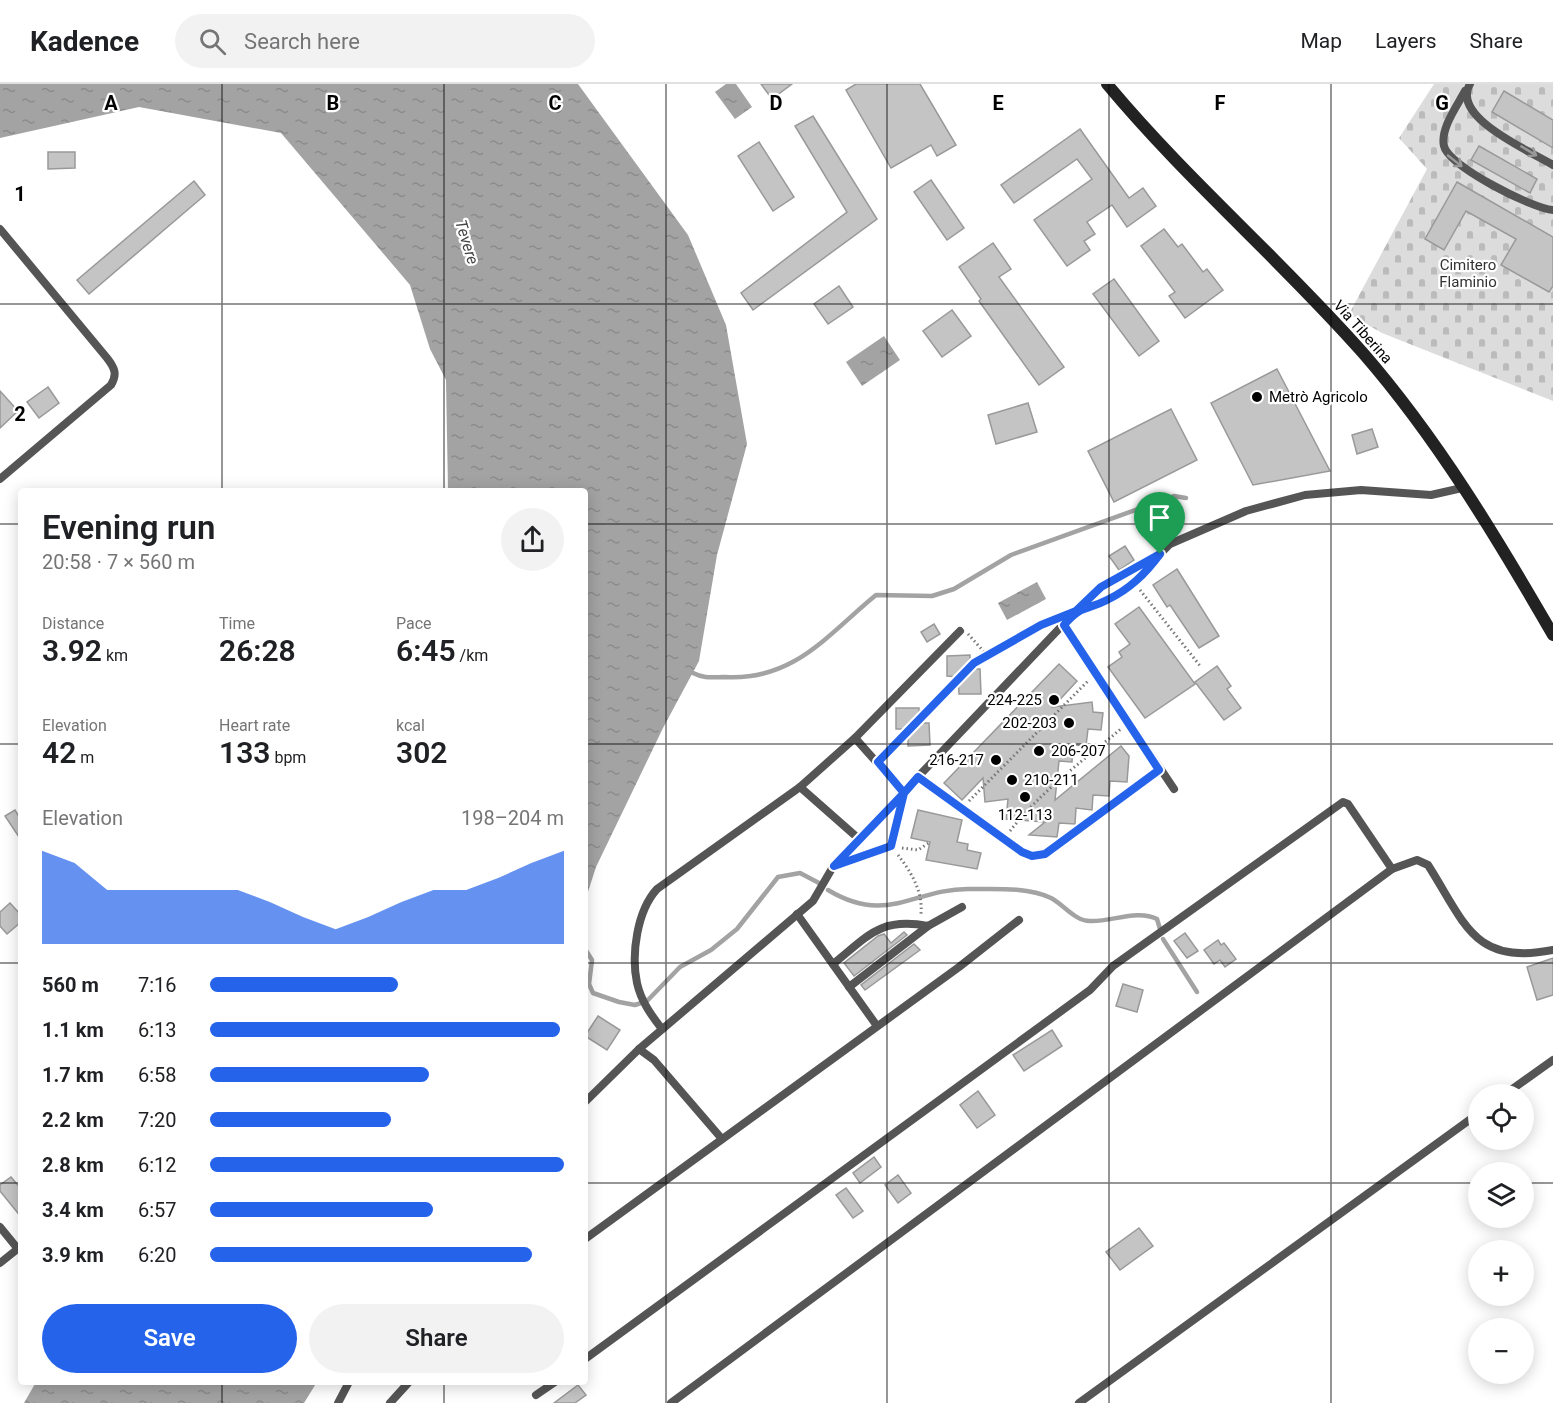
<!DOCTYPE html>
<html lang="en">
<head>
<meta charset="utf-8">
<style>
  body { margin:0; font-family:Roboto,sans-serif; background:#f2f2f2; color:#202124; height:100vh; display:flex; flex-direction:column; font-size:22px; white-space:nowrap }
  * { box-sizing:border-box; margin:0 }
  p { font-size:20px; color:#757577 }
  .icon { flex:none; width:33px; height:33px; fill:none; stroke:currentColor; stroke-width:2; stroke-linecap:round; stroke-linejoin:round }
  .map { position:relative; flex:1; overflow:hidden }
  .panel { position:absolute; left:18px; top:404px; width:570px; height:897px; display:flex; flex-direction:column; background:#fff; border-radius:6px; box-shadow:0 3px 15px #0003 }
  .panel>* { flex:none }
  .controls { position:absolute; left:1468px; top:1000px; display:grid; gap:12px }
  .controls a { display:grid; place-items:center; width:66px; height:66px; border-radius:50%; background:#fff; box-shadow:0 3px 15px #0003; font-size:30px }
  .pin { position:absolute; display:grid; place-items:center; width:51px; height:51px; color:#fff; margin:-62px -26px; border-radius:50% 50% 50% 0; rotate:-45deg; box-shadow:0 0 6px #0007 }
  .pin .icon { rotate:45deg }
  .round { display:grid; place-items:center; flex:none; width:63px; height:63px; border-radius:32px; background:#f2f2f2 }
  .headline { display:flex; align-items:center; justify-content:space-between; height:102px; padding:0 24px }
  h1 { font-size:33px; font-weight:600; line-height:45px }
  .metrics { display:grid; grid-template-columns:repeat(3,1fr); gap:9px; height:102px; padding:6px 24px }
  .metrics div { display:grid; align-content:center }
  .metrics b { font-size:30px; font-weight:600 }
  .metrics small { font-size:16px; font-weight:400 }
  .metrics p { font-size:16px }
  .chart { height:168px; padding:12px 24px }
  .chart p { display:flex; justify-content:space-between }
  .chart svg { width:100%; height:108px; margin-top:6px; fill:#2563eb; opacity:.7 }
  .button { display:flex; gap:12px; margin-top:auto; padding:12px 24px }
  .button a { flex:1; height:69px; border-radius:36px; background:#2563eb; color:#fff; font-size:24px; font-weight:600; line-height:69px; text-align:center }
  .button a+a { background:#f2f2f2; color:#202124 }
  ul { padding:0 24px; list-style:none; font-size:20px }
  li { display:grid; grid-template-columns:96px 72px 1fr; align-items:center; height:45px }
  li i { height:15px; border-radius:8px; background:#2563eb }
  header { display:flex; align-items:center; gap:36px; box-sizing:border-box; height:84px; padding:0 30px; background:#fff; border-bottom:2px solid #e0e0e0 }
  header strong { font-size:28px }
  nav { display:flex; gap:33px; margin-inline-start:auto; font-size:21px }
  .search { width:420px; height:54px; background:#f2f2f2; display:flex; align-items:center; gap:15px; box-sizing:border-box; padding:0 21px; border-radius:33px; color:#757577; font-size:22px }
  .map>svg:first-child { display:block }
  .cemetery { fill:url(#cemetery-stones) }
  .water { fill:url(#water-ripples) }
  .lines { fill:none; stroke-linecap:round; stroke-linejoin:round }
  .stream { stroke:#a3a3a3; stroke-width:4.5 }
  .building { fill:#c4c4c4; stroke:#999; stroke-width:1.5 }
  .path { stroke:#777; stroke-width:3; stroke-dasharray:1.5 3; stroke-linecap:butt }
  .service { stroke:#555; stroke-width:8 }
  .secondary { stroke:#222; stroke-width:12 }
  .oneway { stroke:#999 }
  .route-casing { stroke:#fff; stroke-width:12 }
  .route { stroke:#2563eb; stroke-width:8 }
  .grid { fill:none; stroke:#000; stroke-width:1.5; stroke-opacity:0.55 }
  .poi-dot { fill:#000; stroke:#fff; stroke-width:2 }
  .labels { text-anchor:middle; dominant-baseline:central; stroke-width:4.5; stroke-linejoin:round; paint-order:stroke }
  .park-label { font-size:15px; fill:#333; stroke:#fff }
  .street-label { font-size:15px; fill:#000; stroke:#fff }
  .poi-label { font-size:15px; fill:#000; stroke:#fff; text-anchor:start }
  .water-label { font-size:16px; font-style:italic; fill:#444; stroke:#fff }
  .grid-label { font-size:20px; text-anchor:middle; font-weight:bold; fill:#000; stroke:#fff; stroke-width:4.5; stroke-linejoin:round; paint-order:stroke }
</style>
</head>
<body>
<header>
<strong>Kadence</strong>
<div class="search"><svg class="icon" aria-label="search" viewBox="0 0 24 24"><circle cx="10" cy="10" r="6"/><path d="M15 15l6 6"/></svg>Search here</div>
<nav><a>Map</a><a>Layers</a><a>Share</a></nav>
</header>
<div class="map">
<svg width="1553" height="1319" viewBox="0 0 1553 1319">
  <defs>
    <pattern id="cemetery-stones" width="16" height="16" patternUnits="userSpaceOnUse" patternTransform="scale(1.5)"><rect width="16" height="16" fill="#dcdcdc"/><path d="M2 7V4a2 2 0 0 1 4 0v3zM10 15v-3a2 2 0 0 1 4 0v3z" fill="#bbb"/></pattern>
    <pattern id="water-ripples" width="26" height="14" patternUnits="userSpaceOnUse" patternTransform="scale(1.5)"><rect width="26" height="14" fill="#a3a3a3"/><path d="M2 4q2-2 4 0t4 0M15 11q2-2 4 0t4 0" fill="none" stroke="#8b8b8b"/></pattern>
  </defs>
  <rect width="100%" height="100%" fill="#fff"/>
  <polygon class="cemetery" points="1434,0 1553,0 1553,317 1382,249 1349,230 1427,85 1399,54"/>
  <g class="water">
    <polygon points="0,0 578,0 688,151 726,241 747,360 717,471 699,577 663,644 596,783 585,817 585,406 448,406 446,296 430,265 410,201 281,49 139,23 0,54"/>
    <polygon points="726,0 736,0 752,23 735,35 715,8"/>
    <polygon points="884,252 900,276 862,302 846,278"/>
    <polygon points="1037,498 1046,515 1007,536 998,519"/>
    <polygon points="36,1298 317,1298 304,1319 24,1319"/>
  </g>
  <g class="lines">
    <g class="stream">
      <path d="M693 589C705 595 712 593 725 593 794 597 827 551 876 511L932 512 954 505 1011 471 1174 412 1186 414"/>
      <path d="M828 806C888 842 914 804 970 805 995 805 1028 803 1051 814 1064 821 1075 837 1090 837 1112 838 1137 825 1157 835L1160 845"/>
      <polyline points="1163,855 1197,908"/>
      <polyline points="585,865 592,876 589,900 593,909 619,918 635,921 647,917 680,883 711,866 737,845 778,793 800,789 819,799"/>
    </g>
  </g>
  <g class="building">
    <polygon points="761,0 792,0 772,15"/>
    <polygon points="856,0 920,0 956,61 937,72 931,61 891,84 846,6"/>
    <polygon points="1504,7 1553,36 1553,64 1492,28"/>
    <polygon points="813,32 877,135 753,226 741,209 847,128 795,42"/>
    <polygon points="1080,45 1129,114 1143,104 1156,122 1127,143 1112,121 1087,138 1095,150 1084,157 1090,166 1067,182 1034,136 1092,95 1077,75 1014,119 1001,101"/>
    <polygon points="759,58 794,113 773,127 738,72"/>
    <polygon points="1479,62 1537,95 1530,109 1471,76"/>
    <polygon points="48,68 75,68 75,84 48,85"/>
    <polygon points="931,96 964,144 947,156 914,108"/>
    <polygon points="194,97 205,111 89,210 77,196"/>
    <polygon points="1457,98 1553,153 1553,202 1549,208 1501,181 1516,155 1466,127 1444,166 1425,155"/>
    <polygon points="1164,145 1178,163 1182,160 1203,188 1207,185 1223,206 1185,234 1169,212 1175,208 1141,162"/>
    <polygon points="993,159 1011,185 999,193 1064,283 1039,301 979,217 981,215 959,183"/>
    <polygon points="1114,195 1159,257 1139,272 1093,210"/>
    <polygon points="839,202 853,223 828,240 814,220"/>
    <polygon points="952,226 971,252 942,273 923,247"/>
    <polygon points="1277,285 1330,387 1253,401 1211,319"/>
    <polygon points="48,303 59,319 39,334 27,318"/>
    <polygon points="0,307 18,327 0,344"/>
    <polygon points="1028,319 1037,348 996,360 988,331"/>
    <polygon points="1171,325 1197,376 1114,418 1088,367"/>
    <polygon points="1372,345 1378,363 1357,370 1352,351"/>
    <polygon points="1125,462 1134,476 1119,486 1109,472"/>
    <polygon points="1177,485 1219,552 1199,564 1170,521 1167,523 1153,501"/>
    <polygon points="1139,523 1195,600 1145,634 1108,583 1122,573 1119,568 1130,560 1115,540"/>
    <polygon points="934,540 940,550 927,558 921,548"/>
    <polygon points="970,571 970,585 980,585 981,610 959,610 958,593 947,592 947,572"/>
    <polygon points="1059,580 1077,597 1053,623 1092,618 1093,628 1103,629 1101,646 1088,645 1086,662 1073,661 1072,678 1059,677 1055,716 1121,662 1129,672 1127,698 1110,697 1109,712 1093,711 1092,726 1076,724 1075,740 1059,739 1057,753 1029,751 1045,738 1006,735 1008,715 985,718 983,694 962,716 944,699"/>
    <polygon points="1217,582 1231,602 1227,605 1241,624 1224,636 1195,598"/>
    <polygon points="896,624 919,624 919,639 929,639 930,661 908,662 908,645 896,645"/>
    <polygon points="15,726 21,736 21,756 5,732"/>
    <polygon points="918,726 962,736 957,758 968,760 967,766 981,769 977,785 926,776 930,758 911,754"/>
    <polygon points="10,819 21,831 21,838 7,850 0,842 0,828"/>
    <polygon points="904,848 907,851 854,892 844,879 878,852 884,850 891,859"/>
    <polygon points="1185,849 1198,867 1187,874 1174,857"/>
    <polygon points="1218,856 1221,861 1224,859 1236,875 1225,883 1220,876 1214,880 1204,866"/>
    <polygon points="914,860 920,866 865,906 861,901"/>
    <polygon points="1553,874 1553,911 1537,916 1527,883"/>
    <polygon points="1123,900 1143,906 1137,928 1116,922"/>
    <polygon points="598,932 620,946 607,966 585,952"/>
    <polygon points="1052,946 1062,962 1024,987 1013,971"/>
    <polygon points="978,1007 995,1031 977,1044 960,1021"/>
    <polygon points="874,1073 881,1083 860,1099 853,1089"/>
    <polygon points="898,1091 911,1109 898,1119 885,1101"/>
    <polygon points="11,1093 21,1105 21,1133 0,1107 0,1101"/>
    <polygon points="846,1104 863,1127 853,1134 836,1111"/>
    <polygon points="1139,1144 1153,1162 1120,1186 1106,1168"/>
    <polygon points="578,1301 586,1311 575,1319 554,1319"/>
  </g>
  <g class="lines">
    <g class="path">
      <polyline points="1140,506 1201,583"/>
      <polyline points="968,550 986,570 1052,536"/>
      <polyline points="883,672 973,579 986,570"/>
      <polyline points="969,717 1089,596"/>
      <path d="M1010 747C1041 707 1084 676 1122 644"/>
      <polyline points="902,764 918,766 930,758"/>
      <path d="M898 771C911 788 923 807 921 830"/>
    </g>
    <g class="service">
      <path d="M1470 0C1450 33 1530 67 1553 81"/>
      <path d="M1465 7C1457 22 1440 45 1444 62 1448 82 1533 125 1553 126"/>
      <path d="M0 145 107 274C114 283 118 290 111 301L0 395"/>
      <path d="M1080 526C1115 514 1134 503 1157 473"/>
      <polyline points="1064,541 1174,705"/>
      <polyline points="918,693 1022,768 1032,772 1045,770 1159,686"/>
      <polyline points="800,703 859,755"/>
      <polyline points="836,781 891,762 904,709 855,654"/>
      <polyline points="797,830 877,942"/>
      <path d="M833 880C868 852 880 833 928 842L962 823"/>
      <polyline points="849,903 928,842"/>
      <path d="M662 945C651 931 641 917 637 899 631 870 637 827 657 805L800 703 855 654 960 547"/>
      <polyline points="639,965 654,976 722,1055"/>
      <polyline points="1504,1011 1553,976"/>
      <polyline points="585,1018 639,965 813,817 834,781 1076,527 1101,503 1160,470 1170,460 1246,427 1305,411 1361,406 1431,411 1462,404"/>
      <polyline points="0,1143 18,1165"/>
      <polyline points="585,1155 959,883 1019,836"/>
      <polyline points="0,1179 20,1163"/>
      <path d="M585 1275 1090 906 1113 882 1343 718 1348 720 1392 785 1417 776 1428 781C1465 839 1474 882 1553 866"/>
      <polyline points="536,1311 555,1298"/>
      <polyline points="338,1319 349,1298"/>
      <polyline points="390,1319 409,1298"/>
      <polyline points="671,1319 1392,785"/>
      <polyline points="1079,1319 1479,1029"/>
    </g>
    <path class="secondary" d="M1107 0C1186 95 1281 176 1363 269 1437 354 1497 454 1553 551"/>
  </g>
  <defs><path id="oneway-shaft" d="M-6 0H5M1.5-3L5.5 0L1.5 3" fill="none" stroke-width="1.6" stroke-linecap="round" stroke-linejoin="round" transform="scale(1.5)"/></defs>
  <g class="oneway">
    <use href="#oneway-shaft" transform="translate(1529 67) rotate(31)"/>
    <use href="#oneway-shaft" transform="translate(1455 77) rotate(38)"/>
  </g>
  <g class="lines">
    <defs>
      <path id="route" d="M1160 470 1101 503 1076 527 1041 541 974 579 878 678 904 709 834 782 891 762 904 709 918 693 1022 768 1032 772 1045 770 1159 686 1064 541C1082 520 1086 527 1107 516 1130 505 1145 490 1160 470"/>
    </defs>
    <use href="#route" class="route-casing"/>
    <use href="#route" class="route"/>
  </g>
  <path class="grid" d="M222 0V406M444 0V406M666 0V1319M887 0V1319M1109 0V1319M1331 0V1319M0 220H1553M0 440H21M585 440H1553M0 660H21M585 660H1553M0 879H21M585 879H1553M0 1099H21M585 1099H1479M1524 1099H1553M222 1298V1319M444 1298V1319"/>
  <g class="poi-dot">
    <circle cx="1257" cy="313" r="6"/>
    <circle cx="1054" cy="616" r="6"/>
    <circle cx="1069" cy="639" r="6"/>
    <circle cx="1039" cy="667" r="6"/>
    <circle cx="996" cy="676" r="6"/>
    <circle cx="1012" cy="696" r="6"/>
    <circle cx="1025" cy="713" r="6"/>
  </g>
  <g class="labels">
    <g class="park-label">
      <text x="1468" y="181">Cimitero<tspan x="1468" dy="17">Flaminio</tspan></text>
    </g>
    <g class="street-label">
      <text transform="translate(1363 248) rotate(48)">Via Tiberina</text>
    </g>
    <g class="poi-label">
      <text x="1269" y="313">Metrò Agricolo</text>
      <text x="1042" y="616" text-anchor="end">224-225</text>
      <text x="1057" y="639" text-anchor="end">202-203</text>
      <text x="1051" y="667">206-207</text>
      <text x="984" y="676" text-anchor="end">216-217</text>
      <text x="1024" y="696">210-211</text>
      <text x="1025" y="731" text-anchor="middle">112-113</text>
    </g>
    <g class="water-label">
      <text transform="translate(467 158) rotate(73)">Tevere</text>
    </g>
  </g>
  <g class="grid-label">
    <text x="111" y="26">A</text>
    <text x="333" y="26">B</text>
    <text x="555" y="26">C</text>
    <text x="776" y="26">D</text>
    <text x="998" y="26">E</text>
    <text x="1220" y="26">F</text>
    <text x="1442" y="26">G</text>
    <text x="20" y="117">1</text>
    <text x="20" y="337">2</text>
  </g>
</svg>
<div class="controls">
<a><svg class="icon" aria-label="locate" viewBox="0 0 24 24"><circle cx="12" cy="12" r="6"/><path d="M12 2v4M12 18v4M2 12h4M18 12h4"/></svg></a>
<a><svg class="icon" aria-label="layers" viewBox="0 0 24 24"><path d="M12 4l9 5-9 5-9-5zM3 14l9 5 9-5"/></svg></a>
<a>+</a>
<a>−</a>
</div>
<div class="pin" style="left:1160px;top:470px;background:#1e9e55"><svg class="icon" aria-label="arrive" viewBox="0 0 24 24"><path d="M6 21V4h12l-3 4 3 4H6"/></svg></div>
<section class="panel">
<div class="headline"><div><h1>Evening run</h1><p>20:58 · 7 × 560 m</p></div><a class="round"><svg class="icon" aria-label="share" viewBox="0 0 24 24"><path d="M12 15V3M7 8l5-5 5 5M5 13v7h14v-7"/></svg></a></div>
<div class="metrics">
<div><p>Distance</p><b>3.92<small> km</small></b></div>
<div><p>Time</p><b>26:28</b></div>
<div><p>Pace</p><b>6:45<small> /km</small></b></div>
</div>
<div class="metrics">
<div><p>Elevation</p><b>42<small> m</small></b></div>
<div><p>Heart rate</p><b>133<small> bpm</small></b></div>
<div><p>kcal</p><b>302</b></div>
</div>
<div class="chart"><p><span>Elevation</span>198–204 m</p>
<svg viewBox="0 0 160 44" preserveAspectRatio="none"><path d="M0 44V6L10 11L20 22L30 22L40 22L50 22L60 22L70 27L80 33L90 38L100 33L110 27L120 22L130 22L140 17L150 11L160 6V44z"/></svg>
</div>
<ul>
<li><b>560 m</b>7:16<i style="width:53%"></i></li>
<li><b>1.1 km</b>6:13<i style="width:99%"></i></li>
<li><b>1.7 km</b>6:58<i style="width:62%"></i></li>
<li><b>2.2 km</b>7:20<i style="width:51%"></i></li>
<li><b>2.8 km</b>6:12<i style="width:100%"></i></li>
<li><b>3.4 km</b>6:57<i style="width:63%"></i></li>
<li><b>3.9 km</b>6:20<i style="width:91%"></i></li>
</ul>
<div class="button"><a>Save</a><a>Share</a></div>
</section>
</div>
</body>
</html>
